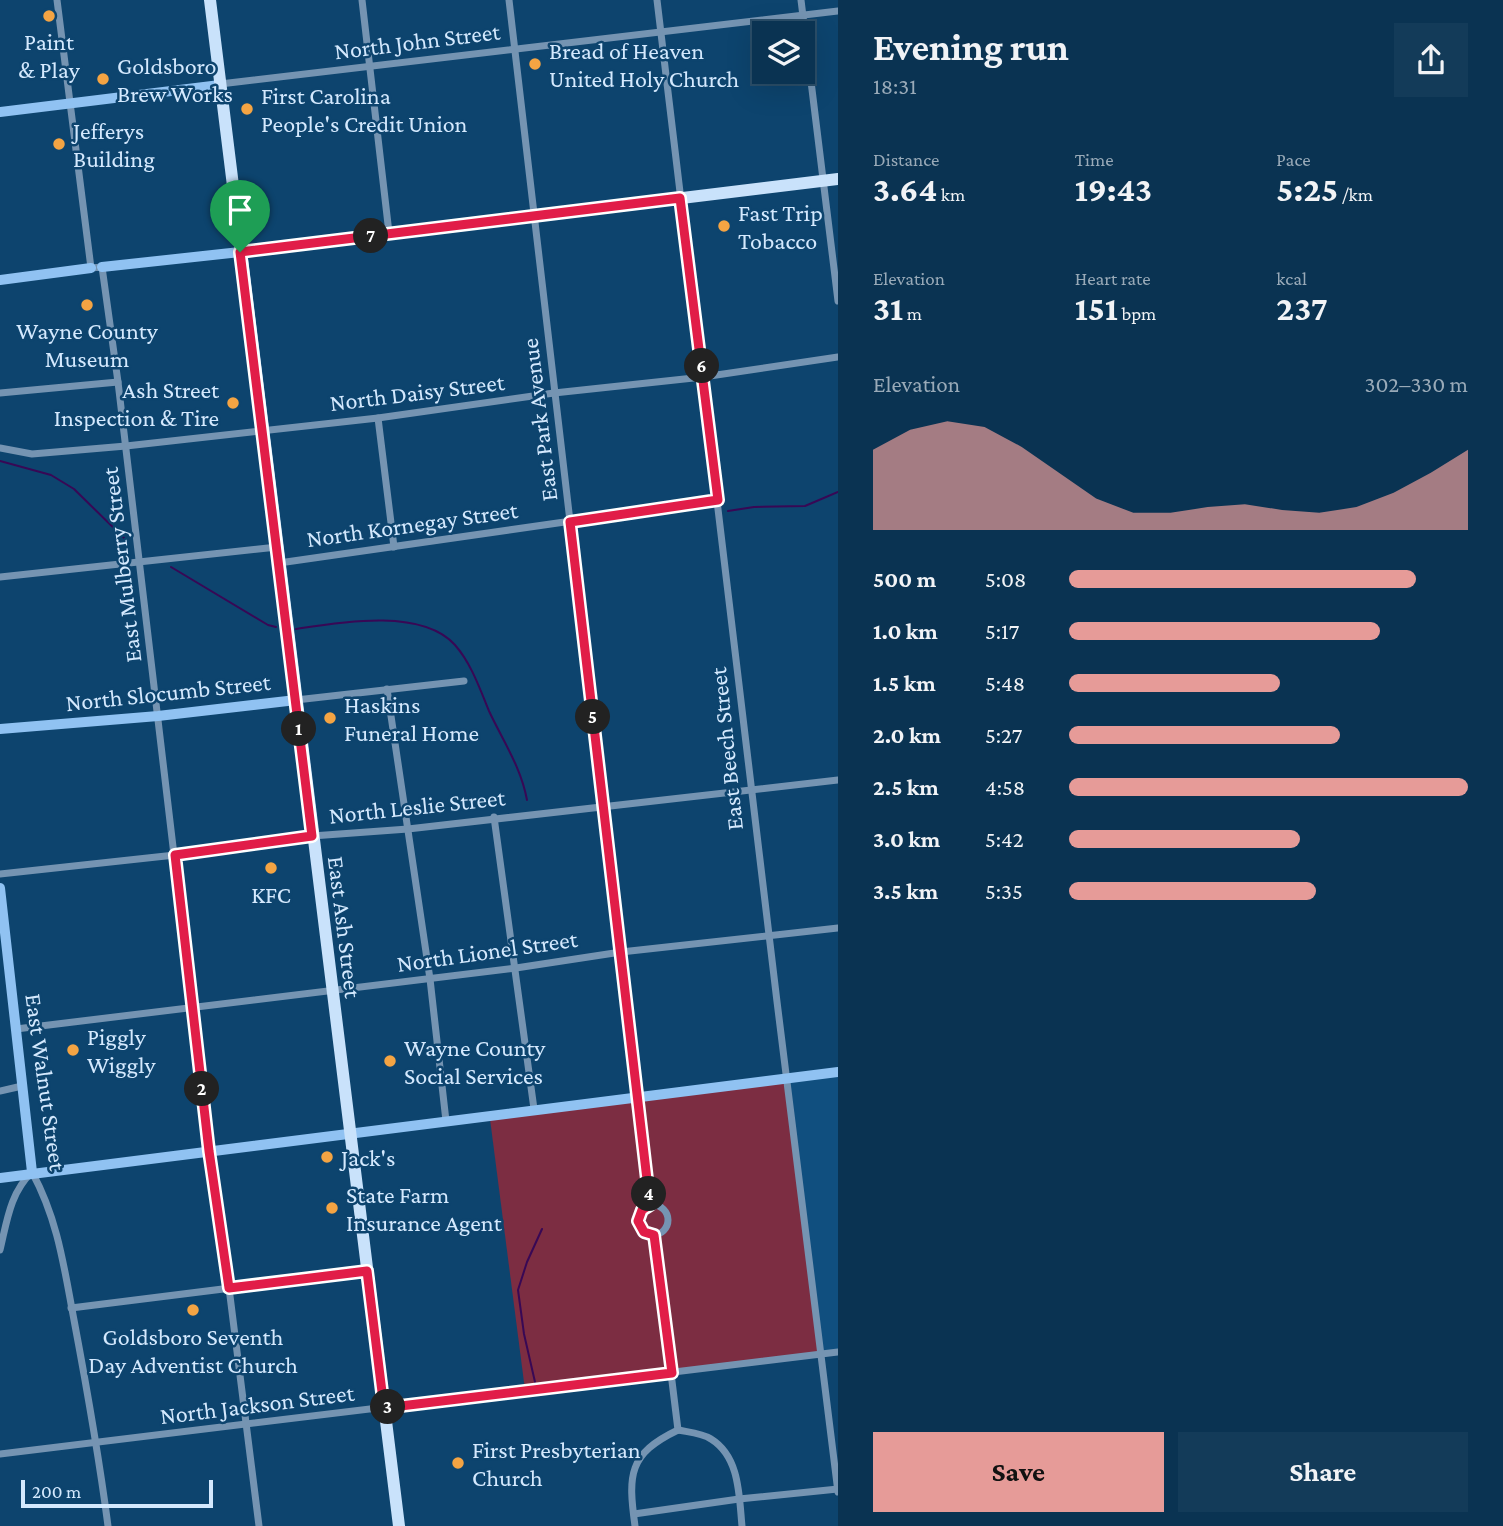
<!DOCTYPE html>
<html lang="en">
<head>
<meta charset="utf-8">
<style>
  body { margin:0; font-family:"Crimson Pro",serif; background:#133b59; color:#f1f3f6; height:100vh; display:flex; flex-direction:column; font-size:26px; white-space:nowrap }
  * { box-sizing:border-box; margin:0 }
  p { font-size:23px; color:#99aab8 }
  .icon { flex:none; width:38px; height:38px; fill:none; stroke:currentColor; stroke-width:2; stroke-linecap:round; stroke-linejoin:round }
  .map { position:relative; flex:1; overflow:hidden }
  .sheet { display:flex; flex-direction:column; background:#0a3352; width:665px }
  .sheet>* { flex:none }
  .controls { position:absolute; left:752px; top:21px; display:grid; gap:14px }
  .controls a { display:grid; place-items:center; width:63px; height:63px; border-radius:0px; background:#0a3352; box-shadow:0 7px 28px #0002,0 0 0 2px #2a4e69; font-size:35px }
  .scale { position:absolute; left:21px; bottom:18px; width:192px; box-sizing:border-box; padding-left:7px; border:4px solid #d4e9fe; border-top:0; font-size:19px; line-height:24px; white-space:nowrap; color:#d4e9fe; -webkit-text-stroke:5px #0d446e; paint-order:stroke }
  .pin { position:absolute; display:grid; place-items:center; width:60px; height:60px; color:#fff; margin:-72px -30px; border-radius:50% 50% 50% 0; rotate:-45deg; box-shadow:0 0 7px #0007 }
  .pin .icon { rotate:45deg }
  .km { position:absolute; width:35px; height:35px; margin:-18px; border-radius:50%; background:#222; color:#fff; font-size:19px; line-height:35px; text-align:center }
  .round { display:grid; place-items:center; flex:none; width:74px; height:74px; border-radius:0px; background:#133b59 }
  .summary { display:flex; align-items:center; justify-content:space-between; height:119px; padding:0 35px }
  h1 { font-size:38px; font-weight:700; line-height:52px }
  .figures { display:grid; grid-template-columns:repeat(3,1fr); gap:10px; height:119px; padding:7px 35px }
  .figures div { display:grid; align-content:center }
  .figures b { font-size:35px; font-weight:700 }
  .figures small { font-size:19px; font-weight:400 }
  .figures p { font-size:19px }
  .chart { height:196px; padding:14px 35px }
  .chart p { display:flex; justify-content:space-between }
  .chart svg { width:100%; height:126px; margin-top:7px; fill:#e69b98; opacity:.7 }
  .cta { display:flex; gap:14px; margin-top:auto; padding:14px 35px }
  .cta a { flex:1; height:80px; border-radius:0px; background:#e69b98; color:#111; font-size:28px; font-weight:700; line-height:80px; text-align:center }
  .cta a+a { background:#133b59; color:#f1f3f6 }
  ul { padding:0 35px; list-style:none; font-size:23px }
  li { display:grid; grid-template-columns:112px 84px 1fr; align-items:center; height:52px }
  li i { height:18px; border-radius:9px; background:#e69b98 }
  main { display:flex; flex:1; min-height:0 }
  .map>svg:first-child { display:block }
  .built { fill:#104f7f }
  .green { fill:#7c2d42 }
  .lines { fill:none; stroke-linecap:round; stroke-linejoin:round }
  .stream { stroke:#380855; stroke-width:2 }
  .street { stroke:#7594b2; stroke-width:7 }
  .secondary { stroke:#90c2f2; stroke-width:10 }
  .primary { stroke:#c9e2fb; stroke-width:12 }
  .route-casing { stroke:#fff; stroke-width:14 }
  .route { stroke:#e11d48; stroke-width:9 }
  .poi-dot { fill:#f4a443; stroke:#0d446e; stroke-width:2.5 }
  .labels { text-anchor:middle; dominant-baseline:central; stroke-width:5; stroke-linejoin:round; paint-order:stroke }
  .poi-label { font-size:24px; fill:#d4e9fe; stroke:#0d446e; text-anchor:start }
  .street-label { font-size:24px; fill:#d4e9fe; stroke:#0d446e }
</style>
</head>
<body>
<main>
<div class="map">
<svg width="838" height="1526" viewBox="0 0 838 1526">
  <rect width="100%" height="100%" fill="#0d446e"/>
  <polygon class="built" points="838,1072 838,1352 821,1354 786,1078"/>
  <polygon class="green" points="786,1078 821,1354 525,1390 490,1119"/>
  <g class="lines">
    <g class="stream">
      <polyline points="0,461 51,475 74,489 128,542"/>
      <polyline points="728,511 754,507 805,506 838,492"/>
      <polyline points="171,567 268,625 276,627"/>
      <path d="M296 629C341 622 422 608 455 645 471 663 480 689 489 711 503 741 521 767 527 800"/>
      <polyline points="535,1382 524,1334 518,1290 527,1262 542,1229"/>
    </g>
    <g class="street">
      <polyline points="57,0 91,268 102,267 118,382 209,1151 229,1288 259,1526"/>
      <polyline points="362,0 389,233"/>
      <polyline points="509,0 650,1205"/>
      <path d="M657 0C716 498 775 995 838 1492"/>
      <polyline points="801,0 838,301"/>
      <polyline points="220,84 838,11"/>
      <polyline points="0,393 118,382"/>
      <polyline points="378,418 394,547"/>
      <polyline points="0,448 32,454 126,446 378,418 554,393 703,377 838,357"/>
      <polyline points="279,563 718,500"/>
      <polyline points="0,577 277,547"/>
      <polyline points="387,689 430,979 446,1121"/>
      <polyline points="296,700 464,681"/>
      <polyline points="494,817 534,1109"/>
      <polyline points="0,874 175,855 312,836 408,829 838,780"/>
      <polyline points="16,1029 516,968 621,952 838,928"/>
      <polyline points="0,1091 22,1086"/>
      <circle cx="653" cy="1220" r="15"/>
      <polyline points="654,1235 678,1430"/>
      <path d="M0 1250C7 1221 10 1193 32 1172 58 1220 64 1267 74 1320 87 1389 99 1457 108 1526"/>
      <polyline points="71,1308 367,1271"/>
      <path d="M678 1430C687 1432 702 1433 711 1439 740 1457 739 1496 742 1526"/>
      <polyline points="0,1454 838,1352"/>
      <polyline points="634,1514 739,1499 838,1489"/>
      <path d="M635 1526C628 1475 628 1454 678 1430"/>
    </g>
    <g class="secondary">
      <polyline points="0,112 220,85"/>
      <polyline points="102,267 240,252"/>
      <polyline points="0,280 91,268"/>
      <polyline points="0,729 158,716 296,700"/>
      <polyline points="0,888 32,1172"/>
      <polyline points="0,1178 838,1072"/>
    </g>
    <g class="primary">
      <polyline points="210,0 399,1526"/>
      <polyline points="240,252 838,179"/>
    </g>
  </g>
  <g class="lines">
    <defs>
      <polygon id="route" points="680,198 718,500 570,522 650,1205 642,1210 638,1221 644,1232 654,1235 672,1373 384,1408 367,1271 229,1288 209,1151 175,855 312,836 240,252"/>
    </defs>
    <use href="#route" class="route-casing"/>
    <use href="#route" class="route"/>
  </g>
  <g class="poi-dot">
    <circle cx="49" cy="16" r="7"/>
    <circle cx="535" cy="64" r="7"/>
    <circle cx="103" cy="79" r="7"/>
    <circle cx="247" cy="109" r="7"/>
    <circle cx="59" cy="144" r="7"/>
    <circle cx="724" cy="226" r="7"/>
    <circle cx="87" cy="305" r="7"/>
    <circle cx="233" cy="403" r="7"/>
    <circle cx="330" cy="718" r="7"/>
    <circle cx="271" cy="868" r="7"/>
    <circle cx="73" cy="1050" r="7"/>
    <circle cx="390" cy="1061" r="7"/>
    <circle cx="327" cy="1157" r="7"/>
    <circle cx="332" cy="1208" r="7"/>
    <circle cx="193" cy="1310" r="7"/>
    <circle cx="458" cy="1463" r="7"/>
  </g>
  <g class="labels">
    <g class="poi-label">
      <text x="49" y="41" text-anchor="middle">Paint<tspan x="49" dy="28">&amp; Play</tspan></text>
      <text x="549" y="50">Bread of Heaven<tspan x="549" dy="28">United Holy Church</tspan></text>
      <text x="117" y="65">Goldsboro<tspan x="117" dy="28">Brew Works</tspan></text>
      <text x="261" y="95">First Carolina<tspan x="261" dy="28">People's Credit Union</tspan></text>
      <text x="73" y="130">Jefferys<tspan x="73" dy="28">Building</tspan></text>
      <text x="738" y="212">Fast Trip<tspan x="738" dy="28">Tobacco</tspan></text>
      <text x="87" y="330" text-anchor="middle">Wayne County<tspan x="87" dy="28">Museum</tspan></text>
      <text x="219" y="389" text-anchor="end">Ash Street<tspan x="219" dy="28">Inspection &amp; Tire</tspan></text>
      <text x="344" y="704">Haskins<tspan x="344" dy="28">Funeral Home</tspan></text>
      <text x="271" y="894" text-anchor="middle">KFC</text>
      <text x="87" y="1036">Piggly<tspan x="87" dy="28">Wiggly</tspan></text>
      <text x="404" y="1047">Wayne County<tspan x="404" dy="28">Social Services</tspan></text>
      <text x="341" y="1157">Jack's</text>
      <text x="346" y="1194">State Farm<tspan x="346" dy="28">Insurance Agent</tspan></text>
      <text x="193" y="1336" text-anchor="middle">Goldsboro Seventh<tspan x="193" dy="28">Day Adventist Church</tspan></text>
      <text x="472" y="1449">First Presbyterian<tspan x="472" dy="28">Church</tspan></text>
    </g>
    <g class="street-label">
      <text transform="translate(417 41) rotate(-7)">North John Street</text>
      <text transform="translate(417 392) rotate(-7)">North Daisy Street</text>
      <text transform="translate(539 420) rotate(-97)">East Park Avenue</text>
      <text transform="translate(412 524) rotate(-8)">North Kornegay Street</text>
      <text transform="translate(121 565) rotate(-97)">East Mulberry Street</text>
      <text transform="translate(168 692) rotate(-6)">North Slocumb Street</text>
      <text transform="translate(726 749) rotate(-96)">East Beech Street</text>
      <text transform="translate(417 806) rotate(-6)">North Leslie Street</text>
      <text transform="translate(345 927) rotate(83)">East Ash Street</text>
      <text transform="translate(487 951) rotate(-8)">North Lionel Street</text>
      <text transform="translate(46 1082) rotate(82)">East Walnut Street</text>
      <text transform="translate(257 1404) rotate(-7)">North Jackson Street</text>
    </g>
  </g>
</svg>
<div class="controls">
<a><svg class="icon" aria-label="layers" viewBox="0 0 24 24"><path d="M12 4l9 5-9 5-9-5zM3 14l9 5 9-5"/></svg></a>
</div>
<div class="scale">200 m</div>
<div class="pin" style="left:240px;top:252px;background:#1e9e55"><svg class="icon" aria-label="arrive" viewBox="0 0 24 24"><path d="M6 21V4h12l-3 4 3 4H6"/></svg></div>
<b class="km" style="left:299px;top:729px">1</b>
<b class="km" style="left:202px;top:1089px">2</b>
<b class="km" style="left:388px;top:1407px">3</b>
<b class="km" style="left:649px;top:1194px">4</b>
<b class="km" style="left:593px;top:717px">5</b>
<b class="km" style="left:702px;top:366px">6</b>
<b class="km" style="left:371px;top:236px">7</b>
</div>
<section class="sheet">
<div class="summary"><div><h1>Evening run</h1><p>18:31</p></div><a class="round"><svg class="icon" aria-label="share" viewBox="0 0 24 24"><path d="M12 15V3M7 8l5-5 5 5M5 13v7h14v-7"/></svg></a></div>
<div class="figures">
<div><p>Distance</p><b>3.64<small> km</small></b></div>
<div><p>Time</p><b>19:43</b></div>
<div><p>Pace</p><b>5:25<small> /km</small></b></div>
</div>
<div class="figures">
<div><p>Elevation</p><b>31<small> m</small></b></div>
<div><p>Heart rate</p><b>151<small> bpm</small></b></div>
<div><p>kcal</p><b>237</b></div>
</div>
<div class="chart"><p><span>Elevation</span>302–330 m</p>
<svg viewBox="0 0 160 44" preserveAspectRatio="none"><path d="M0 44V16L10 9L20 6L30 8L40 15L50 24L60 33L70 38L80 38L90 36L100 35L110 37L120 38L130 36L140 31L150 24L160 16V44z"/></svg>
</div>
<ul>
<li><b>500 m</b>5:08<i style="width:87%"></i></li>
<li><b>1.0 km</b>5:17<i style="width:78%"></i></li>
<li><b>1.5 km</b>5:48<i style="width:53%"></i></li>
<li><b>2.0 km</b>5:27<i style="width:68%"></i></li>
<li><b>2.5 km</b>4:58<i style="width:100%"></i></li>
<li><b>3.0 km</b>5:42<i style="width:58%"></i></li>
<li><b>3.5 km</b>5:35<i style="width:62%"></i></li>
</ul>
<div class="cta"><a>Save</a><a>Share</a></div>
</section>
</main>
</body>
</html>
